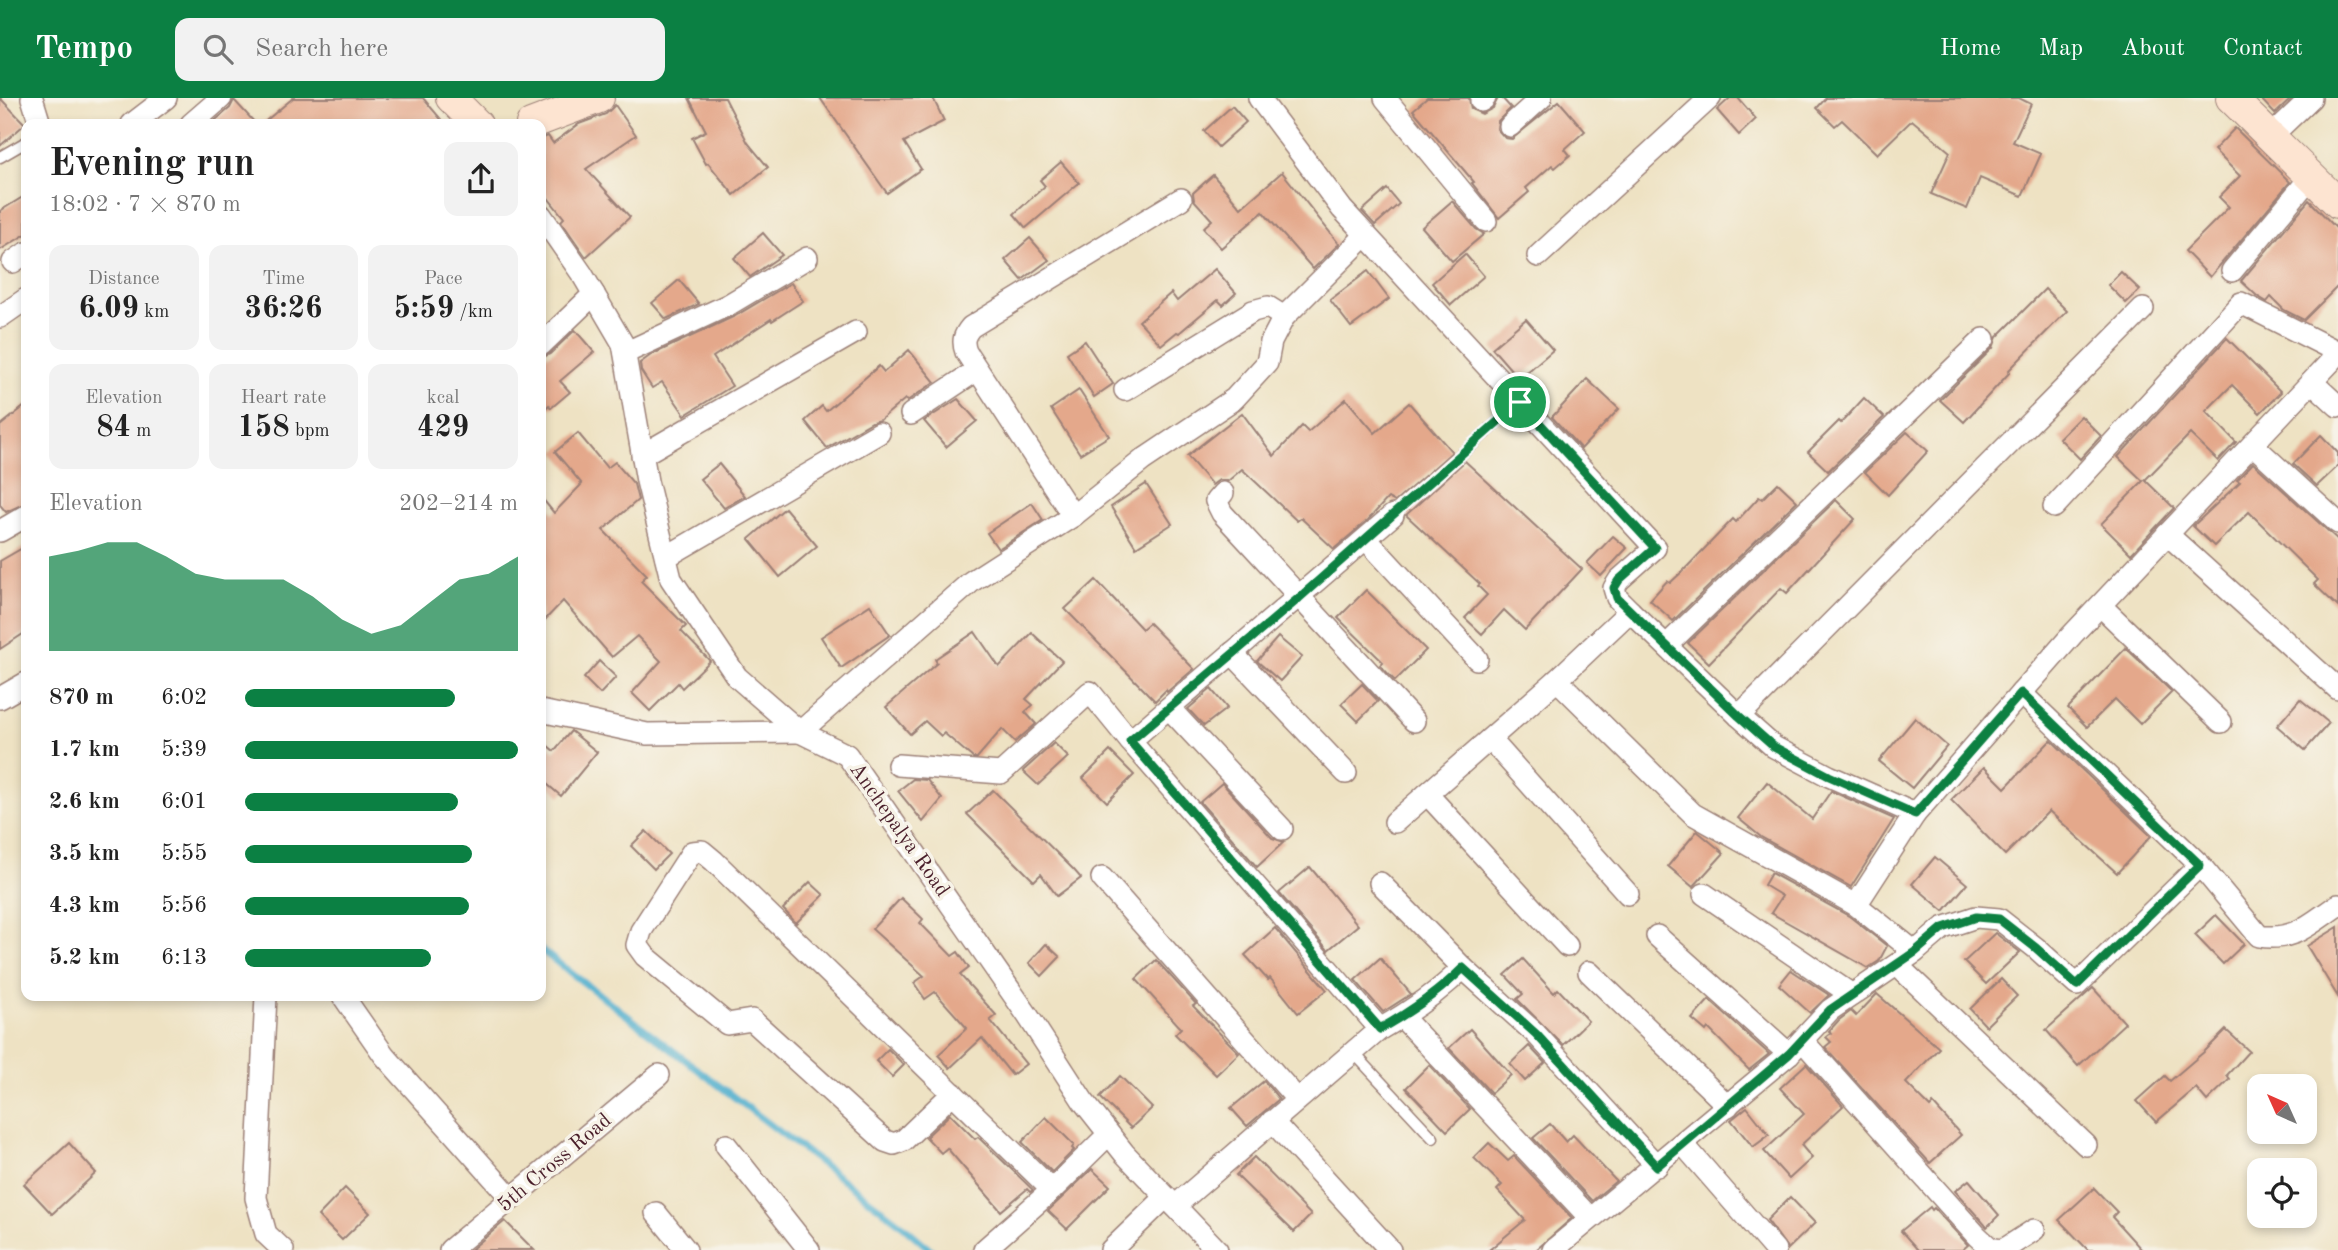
<!DOCTYPE html>
<html lang="en">
<head>
<meta charset="utf-8">
<style>
  body { margin:0; font-family:"Old Standard TT",serif; background:#f2f2f2; color:#222; height:100vh; display:flex; flex-direction:column; font-size:26px; white-space:nowrap }
  * { box-sizing:border-box; margin:0 }
  p { font-size:23px; color:#767676 }
  .icon { flex:none; width:38px; height:38px; fill:none; stroke:currentColor; stroke-width:2; stroke-linecap:round; stroke-linejoin:round }
  .map { position:relative; flex:1; overflow:hidden }
  .side { position:absolute; left:21px; top:21px; width:525px; height:882px; display:flex; flex-direction:column; background:#fff; border-radius:14px; box-shadow:0 4px 10px #0003 }
  .side>* { flex:none }
  .needle { width:46px; rotate:315deg }
  .tools { position:absolute; left:2247px; top:976px; display:grid; gap:14px }
  .tools a { display:grid; place-items:center; width:70px; height:70px; border-radius:14px; background:#fff; box-shadow:0 4px 10px #0003; font-size:35px }
  .pin { position:absolute; display:grid; place-items:center; width:60px; height:60px; color:#fff; margin:-30px; border:4px solid #fff; border-radius:50%; box-shadow:0 2px 7px #0007 }
  .round { display:grid; place-items:center; flex:none; width:74px; height:74px; border-radius:14px; background:#f2f2f2 }
  .overview { display:flex; align-items:center; justify-content:space-between; height:119px; padding:0 28px }
  h1 { font-size:38px; font-weight:600; line-height:52px }
  .metrics { display:grid; grid-template-columns:repeat(3,1fr); gap:10px; height:119px; padding:7px 28px }
  .metrics div { display:grid; align-content:center; border-radius:14px; background:#f2f2f2; text-align:center }
  .metrics b { font-size:30px; font-weight:600 }
  .metrics small { font-size:19px; font-weight:400 }
  .metrics p { font-size:19px }
  .chart { height:196px; padding:14px 28px }
  .chart p { display:flex; justify-content:space-between }
  .chart svg { width:100%; height:126px; margin-top:7px; fill:#0b8043; opacity:.7 }
  ul { padding:0 28px; list-style:none; font-size:23px }
  li { display:grid; grid-template-columns:112px 84px 1fr; align-items:center; height:52px }
  li i { height:18px; border-radius:9px; background:#0b8043 }
  header { display:flex; align-items:center; gap:42px; box-sizing:border-box; height:98px; padding:0 35px; background:#0b8043; color:#fff }
  header strong { font-size:33px }
  nav { display:flex; gap:38px; margin-inline-start:auto; font-size:24px }
  .search { width:490px; height:63px; background:#f2f2f2; display:flex; align-items:center; gap:18px; box-sizing:border-box; padding:0 24px; border-radius:14px; color:#767676; font-size:26px }
  .map>svg:first-child { display:block }
  .lines { fill:none; stroke-linecap:round; stroke-linejoin:round }
  .stream { stroke:#50afce; stroke-width:7 }
  .building { fill:#e4a88b }
  .lane-casing { stroke:#9c8077; stroke-width:13 }
  .street-casing { stroke:#9c8077; stroke-width:24 }
  .secondary-casing { stroke:#9c8077; stroke-width:32 }
  .lane { stroke:#fff; stroke-width:10 }
  .street { stroke:#fff; stroke-width:21 }
  .secondary { stroke:#fde4d1; stroke-width:30 }
  .route-casing { stroke:#fff; stroke-width:14 }
  .route { stroke:#0b8043; stroke-width:9 }
  .labels { text-anchor:middle; dominant-baseline:central; stroke-width:7; stroke-linejoin:round; paint-order:stroke }
  .street-label { font-size:21px; fill:#4a1f2b; stroke:#f7f3e8 }
</style>
</head>
<body>
<header>
<strong>Tempo</strong>
<div class="search"><svg class="icon" aria-label="search" viewBox="0 0 24 24"><circle cx="10" cy="10" r="6"/><path d="M15 15l6 6"/></svg>Search here</div>
<nav><a>Home</a><a>Map</a><a>About</a><a>Contact</a></nav>
</header>
<div class="map">
<svg width="2338" height="1152" viewBox="0 0 2338 1152">
  <rect width="100%" height="100%" fill="#f7f3e8"/>
  <filter id="ink" filterUnits="userSpaceOnUse"><feTurbulence type="fractalNoise" baseFrequency=".0143" numOctaves="2"/><feDisplacementMap in="SourceGraphic" scale="14" xChannelSelector="R" yChannelSelector="G"/><feConvolveMatrix kernelMatrix="1 2 1 2 8 2 1 2 1" color-interpolation-filters="sRGB"/></filter>
  <filter id="wash" filterUnits="userSpaceOnUse"><feTurbulence type="fractalNoise" baseFrequency=".00686" numOctaves="4" result="noise"/><feDisplacementMap in="SourceGraphic" scale="28" xChannelSelector="R" yChannelSelector="G"/><feGaussianBlur stdDeviation="1.57" result="paint"/><feColorMatrix in="noise" values="0 0 0 0 0 0 0 0 0 0 0 0 0 0 0 0 0 1.4 0 .05"/><feComposite in="paint" operator="in"/></filter>
  <g filter="url(#wash)">
    <rect width="100%" height="100%" fill="#eee2c3"/>
    <g class="lines">
      <polyline class="stream" points="541,852 902,1127 931,1152"/>
    </g>
    <g id="blocks">
      <g class="building">
        <polygon points="0,0 25,26 0,48"/>
        <polygon points="293,0 423,0 445,26 262,26"/>
        <polygon points="689,0 725,0 748,45 768,69 734,97 708,65 706,66 692,40 706,33"/>
        <polygon points="820,0 933,0 944,23 904,44 921,71 887,95"/>
        <polygon points="1427,0 1469,0 1471,11 1482,16 1493,10 1498,0 1502,0 1511,10 1498,23 1497,31 1505,40 1512,41 1559,3 1585,33 1565,51 1570,57 1555,70 1552,67 1526,90 1529,94 1499,120 1472,85 1474,84 1413,12"/>
        <polygon points="1730,0 1738,0 1756,21 1739,37 1717,12"/>
        <polygon points="1826,0 2019,0 2031,6 2013,44 2041,56 2022,98 1980,80 1967,111 1931,96 1950,54 1912,22 1877,56 1842,22 1835,28 1817,10"/>
        <polygon points="2260,0 2292,0 2275,16"/>
        <polygon points="234,2 256,26 211,26 230,10"/>
        <polygon points="615,7 636,37 586,71 630,119 586,159 561,123 564,120 541,91 541,41 548,38 553,45 579,26 606,16"/>
        <polygon points="1232,8 1246,24 1218,49 1204,33"/>
        <polygon points="2235,30 2290,84 2210,179 2185,153 2229,109 2219,99 2240,78 2214,52"/>
        <polygon points="1061,64 1079,85 1026,130 1014,116 1045,88 1040,82"/>
        <polygon points="1282,74 1339,146 1313,171 1263,114 1221,150 1203,130 1212,122 1194,102 1193,95 1213,77 1241,110"/>
        <polygon points="1387,91 1399,106 1375,127 1362,113"/>
        <polygon points="26,97 26,136 0,152 0,113"/>
        <polygon points="2309,102 2338,132 2338,188 2304,222 2284,212 2271,199 2267,204 2257,198 2241,183"/>
        <polygon points="1452,103 1476,131 1484,136 1452,163 1422,129"/>
        <polygon points="763,135 782,157 750,179 734,160"/>
        <polygon points="1030,140 1049,162 1022,182 1005,162"/>
        <polygon points="1465,156 1484,178 1451,207 1432,185"/>
        <polygon points="1215,171 1236,195 1223,207 1218,202 1179,235 1177,234 1161,247 1139,223 1171,195 1177,203"/>
        <polygon points="1368,173 1389,201 1351,229 1330,202"/>
        <polygon points="2121,174 2140,192 2126,205 2108,187"/>
        <polygon points="679,182 699,206 666,221 652,205"/>
        <polygon points="791,185 803,203 772,223 771,221 713,259 732,288 685,317 662,284 652,290 641,273 640,265 651,257 735,218"/>
        <polygon points="2045,191 2067,213 2009,272 2010,274 1964,324 1940,302 1993,250 1997,239"/>
        <polygon points="1526,221 1553,252 1519,281 1492,250"/>
        <polygon points="575,232 594,254 560,283 570,294 551,310 549,307 541,314 541,260 550,256"/>
        <polygon points="2227,240 2281,294 2260,315 2232,287 2206,313 2236,344 2218,363 2190,336 2145,382 2174,410 2131,456 2101,426 2143,383 2118,359"/>
        <polygon points="1085,243 1113,286 1094,299 1067,255"/>
        <polygon points="909,252 935,284 907,303 905,301 880,322 872,324 827,350 805,323 822,308 826,313 879,268 884,274"/>
        <polygon points="1587,281 1619,311 1581,351 1552,319"/>
        <polygon points="1079,292 1109,338 1080,356 1051,311"/>
        <polygon points="1864,300 1884,319 1828,373 1808,354 1839,323 1841,325"/>
        <polygon points="958,301 977,323 946,349 924,323"/>
        <polygon points="1346,301 1375,335 1409,305 1452,354 1395,404 1388,400 1368,422 1334,451 1301,420 1297,423 1242,371 1228,383 1219,382 1212,387 1187,358 1242,315 1274,358 1302,328 1308,334"/>
        <polygon points="26,307 26,405 6,414 0,407 0,328"/>
        <polygon points="2081,318 2101,338 2080,361 2059,340"/>
        <polygon points="1907,334 1928,353 1888,397 1865,374"/>
        <polygon points="578,335 607,370 615,364 634,386 638,402 603,432 647,477 641,483 686,528 681,533 710,563 682,590 678,585 650,613 632,595 661,563 637,538 612,559 563,503 541,526 541,399 554,415 582,386 555,354"/>
        <polygon points="2321,337 2338,355 2338,368 2317,388 2293,366"/>
        <polygon points="1465,363 1582,471 1525,532 1504,512 1482,536 1465,520 1487,497 1478,488 1480,486 1406,417"/>
        <polygon points="2253,365 2338,442 2338,509 2314,486 2318,482 2249,414 2214,448 2193,428 2240,384 2237,382"/>
        <polygon points="719,366 745,398 724,410 700,381"/>
        <polygon points="1778,385 1797,403 1673,523 1650,502 1667,483 1670,485 1684,472 1733,421 1736,424 1759,399 1762,401"/>
        <polygon points="1146,386 1172,426 1136,449 1111,409"/>
        <polygon points="1836,402 1855,421 1787,495 1781,490 1709,565 1688,545"/>
        <polygon points="1032,405 1043,422 998,451 987,435"/>
        <polygon points="785,410 817,448 780,479 749,441"/>
        <polygon points="1613,438 1627,450 1601,478 1587,465"/>
        <polygon points="26,448 26,534 0,551 0,463"/>
        <polygon points="1096,482 1142,531 1149,525 1194,571 1167,594 1166,592 1155,603 1065,511"/>
        <polygon points="1366,492 1426,552 1395,583 1380,567 1383,564 1338,520"/>
        <polygon points="870,507 890,537 841,570 821,539"/>
        <polygon points="975,534 999,569 1032,535 1062,563 1026,601 1033,607 1025,614 1036,626 1015,644 1002,631 977,660 973,660 944,635 941,638 925,623 910,636 886,609 937,565 935,561"/>
        <polygon points="1278,539 1302,559 1280,583 1257,563"/>
        <polygon points="2126,550 2172,594 2140,626 2115,601 2087,629 2068,610"/>
        <polygon points="599,563 616,579 600,596 584,580"/>
        <polygon points="1362,586 1378,603 1358,623 1341,606"/>
        <polygon points="1211,591 1227,610 1204,628 1188,611"/>
        <polygon points="2300,601 2329,625 2305,652 2277,628"/>
        <polygon points="1915,620 1947,648 1912,690 1879,663"/>
        <polygon points="571,633 597,654 561,698 541,681 541,642 554,653"/>
        <polygon points="2051,642 2151,738 2117,775 2049,713 2005,757 1951,702 1984,669 2005,690"/>
        <polygon points="1054,645 1068,659 1038,687 1023,673"/>
        <polygon points="1110,653 1134,677 1107,704 1083,680"/>
        <polygon points="913,681 927,682 942,701 923,724 898,693"/>
        <polygon points="1767,684 1812,721 1831,693 1894,721 1851,789 1761,739 1738,720"/>
        <polygon points="1222,685 1272,740 1284,744 1257,769 1200,704"/>
        <polygon points="993,692 1074,772 1081,780 1057,798 1041,776 1034,783 967,716"/>
        <polygon points="646,733 669,756 654,771 631,748"/>
        <polygon points="1697,733 1724,755 1693,789 1668,768"/>
        <polygon points="1935,759 1967,786 1944,813 1912,786"/>
        <polygon points="1310,769 1358,827 1328,852 1279,795"/>
        <polygon points="1771,775 1849,818 1887,848 1879,863 1868,870 1771,815 1782,798 1764,787"/>
        <polygon points="810,784 824,797 796,825 783,811"/>
        <polygon points="901,800 923,821 920,825 952,858 958,854 969,870 960,877 996,917 990,922 1026,966 1012,977 982,940 950,970 938,957 967,930 935,894 925,901 914,885 924,878 872,831"/>
        <polygon points="2216,817 2244,846 2223,866 2195,837"/>
        <polygon points="2338,829 2338,899 2307,848"/>
        <polygon points="1275,830 1327,892 1298,915 1270,880 1268,882 1245,857"/>
        <polygon points="1995,835 2020,854 1986,886 1964,864"/>
        <polygon points="1046,846 1060,859 1042,878 1029,865"/>
        <polygon points="1380,860 1411,896 1383,914 1355,882"/>
        <polygon points="1523,861 1554,895 1558,891 1588,923 1563,947 1517,901 1523,896 1505,877"/>
        <polygon points="1156,862 1196,906 1193,908 1239,955 1216,977 1175,936 1181,930 1136,881"/>
        <polygon points="1791,872 1829,897 1810,915 1779,887"/>
        <polygon points="2001,881 2017,898 1986,928 1970,911"/>
        <polygon points="2093,890 2125,925 2078,968 2046,932"/>
        <polygon points="1877,896 1939,950 1906,985 1930,1009 1933,1006 1961,1037 1930,1065 1825,949 1831,944 1826,939 1831,935 1829,933 1839,922 1851,913 1856,918"/>
        <polygon points="1709,902 1769,956 1749,972 1708,930 1706,933 1692,921"/>
        <polygon points="1470,931 1511,977 1491,995 1449,950"/>
        <polygon points="2226,932 2249,953 2227,977 2230,981 2207,1003 2196,990 2156,1024 2137,1003 2165,978 2170,983 2205,953"/>
        <polygon points="1529,948 1545,965 1525,983 1510,966"/>
        <polygon points="888,951 904,967 892,979 876,963"/>
        <polygon points="1806,966 1843,1008 1801,1047 1812,1060 1789,1081 1764,1053 1804,1016 1780,990"/>
        <polygon points="1429,967 1470,1011 1447,1033 1406,990"/>
        <polygon points="1120,978 1152,1010 1131,1030 1100,999"/>
        <polygon points="1264,983 1279,1001 1247,1028 1231,1010"/>
        <polygon points="1747,1009 1769,1037 1753,1049 1731,1022"/>
        <polygon points="950,1016 975,1041 978,1039 1033,1092 1030,1094 1027,1091 1001,1113 947,1050 941,1055 926,1039"/>
        <polygon points="1046,1019 1074,1047 1072,1050 1074,1052 1052,1074 1022,1044"/>
        <polygon points="1550,1026 1566,1044 1573,1037 1616,1083 1592,1103 1533,1040"/>
        <polygon points="69,1045 96,1075 52,1116 24,1086"/>
        <polygon points="1489,1045 1508,1063 1514,1058 1572,1120 1536,1152 1489,1152 1525,1122 1497,1092 1502,1087 1474,1060"/>
        <polygon points="1254,1059 1311,1117 1294,1134 1236,1077"/>
        <polygon points="1092,1071 1110,1088 1067,1131 1048,1113"/>
        <polygon points="1969,1082 1999,1117 1987,1129 1955,1093"/>
        <polygon points="345,1090 370,1115 342,1142 318,1118"/>
        <polygon points="2094,1090 2117,1114 2112,1119 2142,1152 2088,1152 2059,1122"/>
        <polygon points="1790,1099 1815,1125 1788,1151 1767,1122"/>
        <polygon points="1930,1109 1932,1112 1934,1110 1968,1147 1962,1152 1918,1152 1901,1133"/>
        <polygon points="505,1123 534,1152 471,1152 474,1149"/>
      </g>
    </g>
  </g>
  <g filter="url(#ink)">
    <use href="#blocks" fill-opacity="0" stroke="#9c8077" stroke-width="2"/>
    <g class="lines">
      <defs>
        <g id="lane">
          <polyline points="0,59 26,44"/>
          <polyline points="1393,417 1520,304"/>
          <polyline points="1353,954 1433,1040"/>
        </g>
        <g id="street">
          <polyline points="32,0 40,26"/>
          <polyline points="1259,0 1342,111 1655,450 1619,482 1614,490 1617,500 1630,513 1557,582 1395,724"/>
          <polyline points="1385,0 1486,123"/>
          <polyline points="1481,3 1485,0"/>
          <polyline points="132,26 166,0"/>
          <polyline points="191,26 221,0"/>
          <polyline points="1510,28 1541,0"/>
          <polyline points="2270,39 2311,0"/>
          <polyline points="541,117 582,176 623,246 647,383 671,481 737,579 800,634 847,657 1028,918 1083,1003 1124,1055 1217,1152"/>
          <polyline points="1538,158 1710,0"/>
          <polyline points="13,164 26,155"/>
          <polyline points="2232,173 2310,80"/>
          <polyline points="0,219 26,201"/>
          <polyline points="541,247 594,196"/>
          <polyline points="625,255 728,207 807,160"/>
          <polyline points="2312,284 2338,308"/>
          <polyline points="1125,292 1253,213 1268,209 1284,219"/>
          <polyline points="911,316 977,272"/>
          <polyline points="2253,347 2338,425"/>
          <polyline points="642,357 856,234"/>
          <polyline points="1223,395 1216,403 1222,415 1414,623"/>
          <polyline points="2054,409 2241,205 2338,254"/>
          <path d="M1073 418 966 254C962 243 964 237 971 229L1181 101"/>
          <polyline points="0,433 26,418"/>
          <polyline points="2167,436 2338,591"/>
          <polyline points="1366,441 1477,561"/>
          <polyline points="666,459 879,335"/>
          <polyline points="2101,508 2221,624"/>
          <polyline points="1630,513 1739,618 1774,649 1829,678 1915,716 2072,537 2338,256"/>
          <polyline points="1667,547 1984,241"/>
          <polyline points="1232,555 1346,675"/>
          <polyline points="1557,582 1693,716 1856,807 1915,854"/>
          <path d="M2021 595 2200 767 2259 838C2294 844 2311 825 2338 807"/>
          <polyline points="0,600 26,585"/>
          <polyline points="1169,610 1282,731"/>
          <polyline points="541,613 647,636 800,634 972,483 1073,418 1143,362 1234,301 1267,265 1271,244 1284,219 1366,137"/>
          <polyline points="1739,618 2143,211"/>
          <polyline points="1490,641 1628,796"/>
          <polyline points="1130,643 1380,931"/>
          <polyline points="898,667 1001,675 1090,594 1130,643 1393,417"/>
          <polyline points="1427,696 1567,848"/>
          <polyline points="1102,780 1297,1001"/>
          <polyline points="1704,796 1852,897"/>
          <polyline points="1856,807 1915,716"/>
          <polyline points="1657,838 1789,956"/>
          <polyline points="1897,867 2086,1047"/>
          <polyline points="1463,870 1536,936 1657,1068"/>
          <polyline points="1589,874 1728,1008"/>
          <polyline points="266,898 256,1100 266,1136 283,1152"/>
          <polyline points="343,898 384,957 512,1101"/>
          <polyline points="1402,919 1590,1120"/>
          <polyline points="1802,942 1977,1138 1990,1150 2002,1152"/>
          <polyline points="953,995 904,1042 894,1046 885,1043 752,922 727,926 645,858 637,847 641,833 692,754 702,753 714,763 1052,1092"/>
          <polyline points="1272,1023 1390,1152"/>
          <polyline points="1683,1046 1775,1152"/>
          <polyline points="726,1047 809,1152"/>
          <path d="M1175 1108 1380 931C1410 914 1439 894 1463 870L1380 785"/>
          <polyline points="656,1115 686,1152"/>
          <polyline points="450,1152 659,977"/>
          <polyline points="984,1152 1052,1092 1109,1036"/>
          <polyline points="1111,1152 1166,1099"/>
          <polyline points="1553,1152 1789,956 1830,912 1915,854 1943,830 1976,819 1999,821 2036,850 2077,887 2200,767"/>
          <polyline points="2003,1152 2034,1132"/>
        </g>
        <g id="secondary">
          <polyline points="451,0 477,26"/>
          <polyline points="2231,0 2338,105"/>
          <polyline points="531,26 599,0"/>
        </g>
      </defs>
      <use href="#lane" class="lane-casing"/>
      <use href="#street" class="street-casing"/>
      <use href="#secondary" class="secondary-casing"/>
      <use href="#lane" class="lane"/>
      <use href="#street" class="street"/>
      <use href="#secondary" class="secondary"/>
    </g>
  </g>
  <g class="lines" filter="url(#ink)">
    <defs>
      <path id="route" d="M1520 304 1655 450 1619 482 1614 490 1617 500 1739 618 1774 649 1829 678 1915 716 2021 595 2200 767 2077 887 2036 850 1999 821 1976 819 1943 830 1915 854 1830 912 1789 956 1657 1068 1536 936 1463 870C1439 894 1410 914 1380 931L1130 643 1299 500Z"/>
    </defs>
    <use href="#route" class="route-casing"/>
    <use href="#route" class="route"/>
  </g>
  <g class="labels">
    <g class="street-label">
      <text transform="translate(899 732) rotate(55)">Anchepalya Road</text>
      <text transform="translate(555 1065) rotate(-40)">5th Cross Road</text>
    </g>
  </g>
</svg>
<div class="tools">
<a><svg class="needle" viewBox="-14 -14 28 28"><path d="M0-13l5 13h-10z" fill="#e53935"/><path d="M0 13l5-13h-10z" fill="#767676"/></svg></a>
<a><svg class="icon" aria-label="locate" viewBox="0 0 24 24"><circle cx="12" cy="12" r="6"/><path d="M12 2v4M12 18v4M2 12h4M18 12h4"/></svg></a>
</div>
<div class="pin" style="left:1520px;top:304px;background:#1e9e55"><svg class="icon" aria-label="arrive" viewBox="0 0 24 24"><path d="M6 21V4h12l-3 4 3 4H6"/></svg></div>
<section class="side">
<div class="overview"><div><h1>Evening run</h1><p>18:02 · 7 × 870 m</p></div><a class="round"><svg class="icon" aria-label="share" viewBox="0 0 24 24"><path d="M12 15V3M7 8l5-5 5 5M5 13v7h14v-7"/></svg></a></div>
<div class="metrics">
<div><p>Distance</p><b>6.09<small> km</small></b></div>
<div><p>Time</p><b>36:26</b></div>
<div><p>Pace</p><b>5:59<small> /km</small></b></div>
</div>
<div class="metrics">
<div><p>Elevation</p><b>84<small> m</small></b></div>
<div><p>Heart rate</p><b>158<small> bpm</small></b></div>
<div><p>kcal</p><b>429</b></div>
</div>
<div class="chart"><p><span>Elevation</span>202–214 m</p>
<svg viewBox="0 0 160 44" preserveAspectRatio="none"><path d="M0 44V11L10 9L20 6L30 6L40 11L50 17L60 19L70 19L80 19L90 25L100 33L110 38L120 35L130 27L140 19L150 17L160 11V44z"/></svg>
</div>
<ul>
<li><b>870 m</b>6:02<i style="width:77%"></i></li>
<li><b>1.7 km</b>5:39<i style="width:100%"></i></li>
<li><b>2.6 km</b>6:01<i style="width:78%"></i></li>
<li><b>3.5 km</b>5:55<i style="width:83%"></i></li>
<li><b>4.3 km</b>5:56<i style="width:82%"></i></li>
<li><b>5.2 km</b>6:13<i style="width:68%"></i></li>
</ul>
</section>
</div>
</body>
</html>
